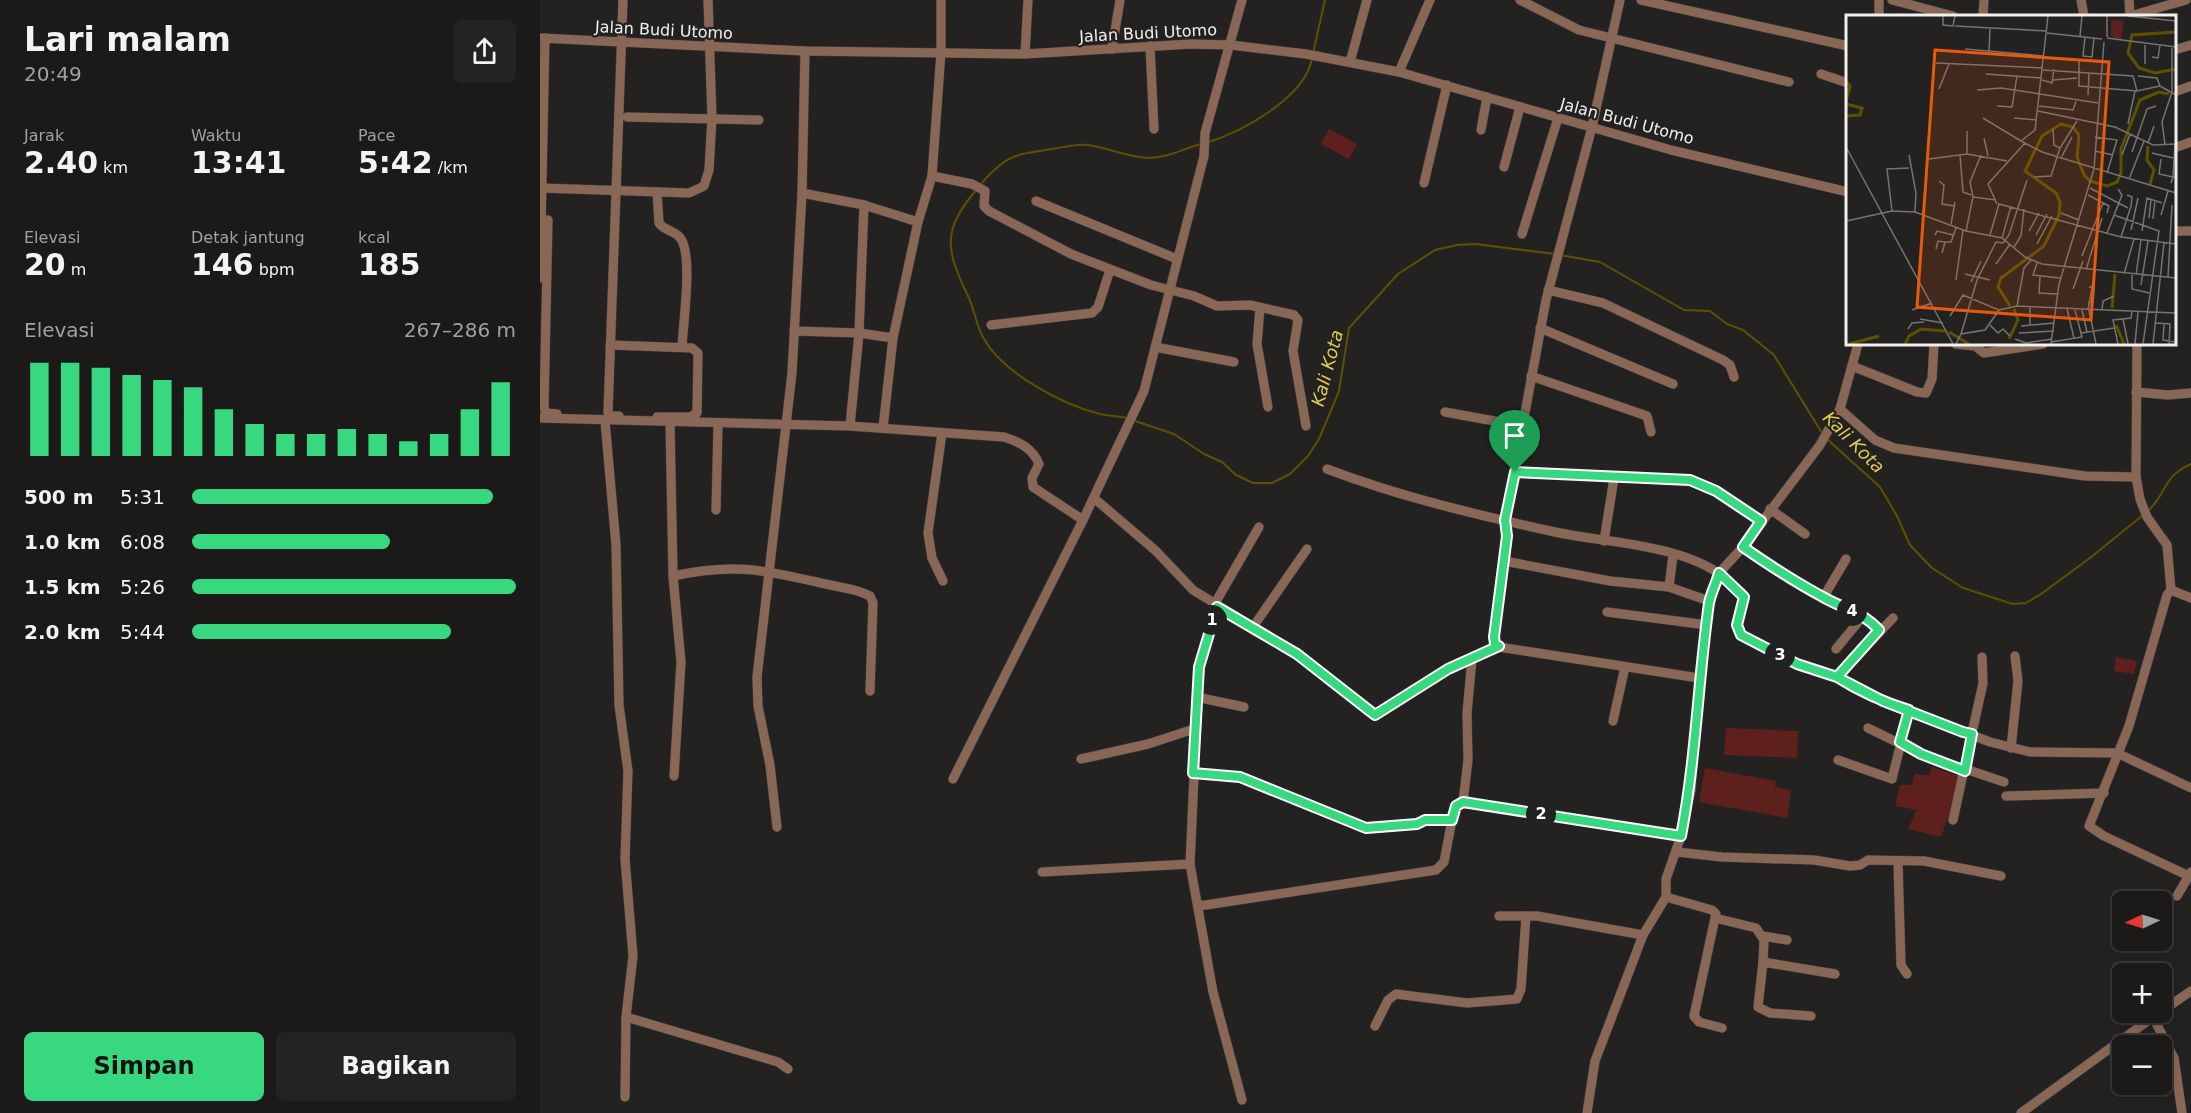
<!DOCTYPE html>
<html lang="id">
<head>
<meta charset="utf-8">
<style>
  body { margin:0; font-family:"DejaVu Sans",sans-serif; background:#242322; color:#f1f3f6; height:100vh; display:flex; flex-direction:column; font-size:22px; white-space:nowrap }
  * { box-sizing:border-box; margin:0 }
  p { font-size:20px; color:#a0a1a2 }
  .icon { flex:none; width:33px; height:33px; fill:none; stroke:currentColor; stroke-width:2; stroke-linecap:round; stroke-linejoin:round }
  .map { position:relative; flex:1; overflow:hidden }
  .side { display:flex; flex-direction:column; background:#1b1a19; width:540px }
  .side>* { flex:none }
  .needle { width:39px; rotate:266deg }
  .fabs { position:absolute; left:1572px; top:891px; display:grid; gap:12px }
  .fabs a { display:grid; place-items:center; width:60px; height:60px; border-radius:9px; background:#1b1a19; box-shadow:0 3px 9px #0003,0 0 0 2px #393838; font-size:30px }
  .pin { position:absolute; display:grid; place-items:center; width:51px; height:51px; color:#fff; margin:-62px -26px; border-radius:50% 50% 50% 0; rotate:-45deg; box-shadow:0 0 6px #0007 }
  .pin .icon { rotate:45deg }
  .km { position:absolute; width:30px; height:30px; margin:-15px; border-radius:50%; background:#222; color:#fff; font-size:16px; line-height:30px; text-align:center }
  .round { display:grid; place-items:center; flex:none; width:63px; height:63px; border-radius:9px; background:#242322 }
  .overview { display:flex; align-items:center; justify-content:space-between; height:102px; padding:0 24px }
  h1 { font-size:33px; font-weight:700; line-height:45px }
  .stats { display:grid; grid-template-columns:repeat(3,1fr); gap:9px; height:102px; padding:6px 24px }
  .stats div { display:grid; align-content:center }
  .stats b { font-size:30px; font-weight:700 }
  .stats small { font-size:16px; font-weight:400 }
  .stats p { font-size:16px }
  .chart { height:168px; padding:12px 24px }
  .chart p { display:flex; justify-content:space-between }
  .chart svg { width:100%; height:108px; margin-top:6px; stroke:#37d880; stroke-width:6 }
  .cta { display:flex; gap:12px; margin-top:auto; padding:12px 24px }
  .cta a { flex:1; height:69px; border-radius:9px; background:#37d880; color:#111; font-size:24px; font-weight:700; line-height:69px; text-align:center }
  .cta a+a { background:#242322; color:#f1f3f6 }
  ul { padding:0 24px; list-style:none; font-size:20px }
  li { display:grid; grid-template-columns:96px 72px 1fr; align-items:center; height:45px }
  li i { height:15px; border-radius:8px; background:#37d880 }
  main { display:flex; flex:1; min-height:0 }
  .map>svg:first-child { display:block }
  .green { fill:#5e201c }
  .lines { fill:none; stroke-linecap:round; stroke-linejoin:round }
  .stream { stroke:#5d5100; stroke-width:2 }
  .minor-casing { stroke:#413f3e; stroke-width:10 }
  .minor { stroke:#896757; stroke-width:9 }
  .route-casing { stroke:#fff; stroke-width:12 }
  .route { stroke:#37d880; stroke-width:8 }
  .labels { text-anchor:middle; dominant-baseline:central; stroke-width:4.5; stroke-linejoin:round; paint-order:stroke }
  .street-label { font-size:16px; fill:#f1f0ef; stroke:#242221 }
  .water-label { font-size:18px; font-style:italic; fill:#e1cc51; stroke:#242221 }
  .inset-river { fill:none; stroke:#5d5100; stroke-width:3 }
  .inset-road { fill:none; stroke:#767473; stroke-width:1.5 }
  .view { fill:#e8590c; fill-opacity:0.15; stroke:#e8590c; stroke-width:3 }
  .inset-edge { fill:none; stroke:#f1f0ef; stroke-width:3 }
</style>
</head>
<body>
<main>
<section class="side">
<div class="overview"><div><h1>Lari malam</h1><p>20:49</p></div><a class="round"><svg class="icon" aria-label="share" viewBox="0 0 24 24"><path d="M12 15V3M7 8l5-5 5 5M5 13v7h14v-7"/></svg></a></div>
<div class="stats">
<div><p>Jarak</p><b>2.40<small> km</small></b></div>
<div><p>Waktu</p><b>13:41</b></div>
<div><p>Pace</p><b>5:42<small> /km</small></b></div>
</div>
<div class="stats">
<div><p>Elevasi</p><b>20<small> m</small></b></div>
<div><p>Detak jantung</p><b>146<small> bpm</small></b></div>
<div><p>kcal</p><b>185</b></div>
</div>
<div class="chart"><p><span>Elevasi</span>267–286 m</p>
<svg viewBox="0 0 160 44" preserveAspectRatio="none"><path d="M5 44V6M15 44V6M25 44V8M35 44V11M45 44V13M55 44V16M65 44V25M75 44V31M85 44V35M95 44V35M105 44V33M115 44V35M125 44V38M135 44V35M145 44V25M155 44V14"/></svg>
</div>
<ul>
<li><b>500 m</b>5:31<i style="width:93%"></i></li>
<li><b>1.0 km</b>6:08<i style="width:61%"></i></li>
<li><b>1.5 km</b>5:26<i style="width:100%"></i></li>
<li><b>2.0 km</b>5:44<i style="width:80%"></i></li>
</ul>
<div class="cta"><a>Simpan</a><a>Bagikan</a></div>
</section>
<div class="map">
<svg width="1651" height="1113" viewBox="0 0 1651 1113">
  <rect width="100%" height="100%" fill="#242221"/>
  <g class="green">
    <polygon points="789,129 817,144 809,159 781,144"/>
    <polygon points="1576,657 1597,661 1594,674 1574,671"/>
    <polygon points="1186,728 1258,731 1257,758 1184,755"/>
    <polygon points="1392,767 1422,777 1401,837 1368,829 1377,810 1355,806 1360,785 1372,785 1374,774 1389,775"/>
    <polygon points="1165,768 1236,781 1235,787 1251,790 1247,818 1159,802"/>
  </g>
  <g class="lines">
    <g class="stream">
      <polyline points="773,53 785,0"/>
      <path d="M666 143C702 132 766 97 772 58"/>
      <path d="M440 185C467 154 474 155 512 149 525 147 535 144 548 145 569 148 587 157 607 158 628 158 642 149 661 144"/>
      <path d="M437 189C401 231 406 250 428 296 435 310 436 326 444 339 463 373 523 405 560 414 569 416 578 416 587 418"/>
      <polyline points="1020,255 1060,262 1144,310 1170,311 1187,324 1203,330 1234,355 1282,433"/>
      <polyline points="592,420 634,434 664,454 682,462 696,475 713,483 732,483 750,474 768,456 779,439 799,391 809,328 858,274 895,250 917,245 935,244 1015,254"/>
      <polyline points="1288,440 1340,487 1357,516 1370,545 1392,568 1423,588 1473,604 1486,603 1501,594 1550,558 1603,515"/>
      <path d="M1608 511C1628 492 1621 478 1651 464"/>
    </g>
    <defs>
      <g id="minor">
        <polyline points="980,0 1039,30 1249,82"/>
        <polyline points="1080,0 1052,127 1006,300 965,520 967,536 954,641 959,647 1159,678"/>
        <polyline points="1101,0 1308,46"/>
        <polyline points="1339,0 1339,16"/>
        <polyline points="1352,0 1413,16"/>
        <polyline points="1541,0 1544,16"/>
        <polyline points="1589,0 1590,16"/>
        <polyline points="1443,16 1444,0"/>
        <polyline points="1590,16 1646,0"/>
        <polyline points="0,38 265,51 485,54 651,44 691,45 766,54 859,72 1131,150 1308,192"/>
        <polyline points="610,46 614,129"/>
        <polyline points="572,49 580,0"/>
        <polyline points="1634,50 1651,45"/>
        <polyline points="485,54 488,0"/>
        <polyline points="810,62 827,0"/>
        <polyline points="859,72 890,0"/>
        <polyline points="1281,74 1308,83"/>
        <polyline points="1634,92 1651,86"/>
        <polyline points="87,117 219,120"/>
        <polyline points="941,130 947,97"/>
        <polyline points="1634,148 1651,142"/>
        <polyline points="964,167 980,107"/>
        <polyline points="392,176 432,184 445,191 444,206 449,211 531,254 611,285 654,296 677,306 710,305 754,315 758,320 753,351 766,426"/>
        <polyline points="884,183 907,85"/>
        <polyline points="2,188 149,193 164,186 169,170 172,118 168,0"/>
        <path d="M117 192 119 223C124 231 137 231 141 239 153 257 143 324 142 347"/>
        <polyline points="262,193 324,205 319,333 310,426"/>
        <polyline points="496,201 637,259"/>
        <polyline points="324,205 378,222"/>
        <polyline points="8,220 4,407 6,413 17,414"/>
        <polyline points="1634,231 1651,231"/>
        <polyline points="982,234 1018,118"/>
        <polyline points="0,278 5,38"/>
        <polyline points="1008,290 1063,303 1183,360 1190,365 1194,377"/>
        <polyline points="720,308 717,344 728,407"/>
        <polyline points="451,325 552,313 558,307 570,270"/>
        <polyline points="1000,328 1133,384"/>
        <polyline points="254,331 319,333 353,338"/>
        <polyline points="1416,344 1435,346 1444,353 1503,344"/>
        <polyline points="1597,344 1596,477 1600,499 1607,517 1627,545 1631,590"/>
        <polyline points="70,345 152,348 158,353 157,413 150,417 117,417"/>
        <polyline points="615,347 694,362"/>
        <polyline points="1312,366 1377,392 1386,393 1392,379 1394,344"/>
        <polyline points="991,376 1107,416 1111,432"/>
        <polyline points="1596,392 1628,395 1651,393"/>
        <polyline points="1300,409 1335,440 1354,448 1545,476 1596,477"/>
        <polyline points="905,412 982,426"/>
        <polyline points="79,416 69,416 68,412 83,0"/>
        <path d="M0 418 310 426 464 437C480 442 493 449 499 464L492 478 493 487 543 520 604 391 664 156 665 133 702 0"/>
        <polyline points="65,421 76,545 79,705 88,771 85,859 93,956 86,1017 85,1097"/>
        <polyline points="130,423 133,576 141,662 134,776"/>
        <polyline points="343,428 353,338 378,222 392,176 401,52 401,0"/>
        <polyline points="402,433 388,533 392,558 403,581"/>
        <path d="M787 469C860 497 938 515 1015 532 1066 543 1138 544 1181 575 1188 580 1195 587 1202 593L1204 597 1197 625 1201 635 1257 664 1297 677 1343 701 1450 742 1490 752 1577 753 1651 788"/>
        <polyline points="975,472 1150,480 1176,491 1221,521"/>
        <polyline points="555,499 616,551 653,590 757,654 835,715 907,669 959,647"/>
        <polyline points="1230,509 1265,534"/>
        <polyline points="176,510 178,425"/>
        <polyline points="1064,541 1074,478"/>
        <path d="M1203 547C1229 565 1255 582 1283 597 1304 609 1323 612 1339 630"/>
        <polyline points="964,561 1070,581 1129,587 1169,601"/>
        <path d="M133 576C198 562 228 571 290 585 304 588 317 589 330 596L333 603 330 691"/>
        <polyline points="1129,587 1133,555"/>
        <polyline points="1283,598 1306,559"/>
        <polyline points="1651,598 1631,590 1627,595 1589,726 1549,826 1564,836 1651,877"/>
        <polyline points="674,605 719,527"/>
        <polyline points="677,607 659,667 650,864 673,992 702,1100"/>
        <polyline points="1067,612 1167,625"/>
        <polyline points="713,627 767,549"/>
        <polyline points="1296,649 1324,615"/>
        <polyline points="1297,677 1353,618"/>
        <polyline points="656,697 704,707"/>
        <polyline points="1073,721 1085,667"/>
        <polyline points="1328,728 1381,754 1464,782"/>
        <polyline points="1471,748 1478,681 1475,656"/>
        <polyline points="541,759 608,744 654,729"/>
        <polyline points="1298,760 1352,779 1369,710"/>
        <polyline points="653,773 700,778 826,828 877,824 885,820 912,820 916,806 923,802 1141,836"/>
        <polyline points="413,779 543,520"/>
        <polyline points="1466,796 1564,793"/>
        <polyline points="923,802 928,760 927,713 932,659"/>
        <polyline points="1413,820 1443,683 1442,657"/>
        <polyline points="237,827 230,765 218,706 217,677 252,373 262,193 265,51"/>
        <polyline points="1137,852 1182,857 1274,860 1310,866 1320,865 1328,860 1384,861 1461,876"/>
        <polyline points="1358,862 1361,965 1367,974"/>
        <polyline points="502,872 650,864"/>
        <polyline points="1637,896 1651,872"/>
        <polyline points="1126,897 1172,910 1176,914 1175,918 1216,928 1224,940 1223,962"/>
        <polyline points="659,906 896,870 904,862 912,820"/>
        <polyline points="959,916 997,916 1103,935"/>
        <polyline points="1175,918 1154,1016 1159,1022 1182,1028"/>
        <polyline points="1223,936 1247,940"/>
        <polyline points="1622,1011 1651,991"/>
        <polyline points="1271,1016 1230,1013 1218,1007 1223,962 1295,974"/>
        <polyline points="86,1017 238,1062 248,1069"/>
        <polyline points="1613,1017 1634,1058 1642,1113"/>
        <polyline points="835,1026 848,1000 856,994 927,1003 977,999 981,989 986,916"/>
        <polyline points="1047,1113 1055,1061 1103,935 1126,897 1126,879 1141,836 1151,790 1159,678 1169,601 1179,573 1203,547 1280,445 1300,409 1318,344"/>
        <polyline points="1481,1113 1620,1012"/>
      </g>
    </defs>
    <use href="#minor" class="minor-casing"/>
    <use href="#minor" class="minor"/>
  </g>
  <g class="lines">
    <defs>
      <path id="route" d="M975 472 965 520 967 536 954 637 955 644 959 646 908 669 835 715 757 654 677 607 659 667 653 773 700 777 826 828 877 824 885 820H912L916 806 923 802 1141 836C1156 759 1158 681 1169 603 1171 593 1176 584 1179 573L1204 597 1197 625 1201 635 1257 664 1297 677 1343 701 1423 732 1432 734 1425 771 1381 754 1360 742 1369 710C1343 702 1319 691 1297 677L1339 630C1323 612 1304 609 1283 597 1255 582 1229 565 1203 547L1221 521 1176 491 1150 480 975 472"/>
    </defs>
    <use href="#route" class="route-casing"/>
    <use href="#route" class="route"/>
  </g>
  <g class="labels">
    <g class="street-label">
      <text transform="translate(124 30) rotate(3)">Jalan Budi Utomo</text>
      <text transform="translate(608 33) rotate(-3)">Jalan Budi Utomo</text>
      <text transform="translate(1087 121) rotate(15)">Jalan Budi Utomo</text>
    </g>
    <g class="water-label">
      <text transform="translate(787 368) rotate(-75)">Kali Kota</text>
      <text transform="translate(1314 442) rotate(45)">Kali Kota</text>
    </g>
  </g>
  <g transform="translate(1306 15)">
    <rect width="330" height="330" fill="#242221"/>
    <path d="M265 5 278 6 275 25 265 21Z" fill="#5e201c"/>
    <path class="inset-river" d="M330 17 286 20 282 38 293 53 309 58 330 54M0 66 4 71 0 86M0 89 16 93 14 100 0 101M302 131 301 145 308 155 304 169M164 291 152 272 155 263 198 231 213 200 214 187 210 178 179 156 196 121 215 109 227 112 233 120 231 142 238 160 244 166 261 171 271 167 275 158V134L294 85 313 77 323 79M266 293 269 259M270 310 278 329M103 317 123 329M163 324 172 305 168 294M3 329 33 321M59 329 63 321 75 314 99 316"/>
    <path class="inset-road" d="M97 1V10L107 11 109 1M202 1 189 115 175 126 196 137 330 178M282 1 330 6M109 11 201 16M201 18 256 24M234 21 236 1M239 22 237 41 246 42 248 23M261 22V1M261 23 330 32M119 34 198 41M143 37 144 13M198 42 257 47M306 42 312 43 314 30M233 45V71L291 76 314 71 330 80M90 48 196 53M299 49V30M197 55 287 61 291 76M140 59 195 63M292 61 311 63 314 71M196 65 206 68 208 54M207 65 231 63M93 74 103 49M131 75 155 73 252 88M242 80 243 59M151 91 166 92 171 61M193 91 227 95 230 86M192 96 269 112 307 130 330 129M137 103 175 126M168 103 191 105M282 109 289 76M207 114 208 130 214 133M249 122 271 125 261 158M138 123 142 141M302 128 308 111M329 129 327 162H330M319 130 316 107 326 77V33M0 132 107 329M249 136 267 140M286 137 301 94 310 91M306 138 327 143M121 139V116M63 140 70 178 69 197M114 140 117 177 125 180M276 140 284 119M215 143 226 122M83 144 121 139 161 146M315 144 313 159 327 162 325 168M188 162 205 161 214 133 231 106M283 164 298 126M93 166 98 170 96 189 109 191M244 173 282 193M242 180 263 191 261 198M127 182 150 185M151 189 142 169 179 128M46 196 41 154 63 153M215 198 233 205M268 200 313 216 297 329M315 200 322 176M303 203 305 184M307 204 309 185M0 206 46 196 69 197 120 216 156 223 179 242 196 249 330 263M105 209 109 187M285 215 292 183M120 216 127 182 124 167 135 140M183 216 193 198M296 216 301 183 316 188M261 218 276 180 272 174M89 220 91 216 107 220M144 220 153 189 275 222 330 229M190 220 201 199M275 222 285 191 286 182 281 180M156 223 165 191M99 227H105L110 213M191 229 206 201M168 232 175 221 178 194M90 234 92 226 99 227 96 238M236 241 257 188M191 248 187 260 214 263M150 249 164 229M240 255 256 203M119 259 144 265M278 259 288 224M286 260V274L303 278M290 260 295 225M194 261 193 278 211 279M322 262 326 190M110 265 117 215M125 267 135 246M295 270 302 226M227 274 237 246M242 288 247 287 248 273 243 272M171 291 178 253 185 245M221 294 228 323M66 295 86 288M153 295 171 291 330 298M236 295 241 317M242 295 249 256M243 295 250 329M256 295 257 286 268 281M104 301 117 280 153 295 139 315 115 319 110 329M74 304 97 308M277 304 282 329M310 308 324 309 323 329M318 309 317 325 330 327M144 310 152 318 157 314 164 321M175 311 208 308M184 311V292M62 314 66 308 78 307M173 318 208 316M235 318 268 313M115 319 131 265 150 227 157 228 163 220 181 165M169 324 180 328 206 324M205 327 236 322 229 295M205 329 213 269 248 154 258 27M272 329 267 305 285 303 286 296M289 329 292 297M307 329 318 228"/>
    <path class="view" d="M89 35 263 47 245 305 71 292Z"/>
    <rect width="330" height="330" class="inset-edge"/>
  </g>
</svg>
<div class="fabs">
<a><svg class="needle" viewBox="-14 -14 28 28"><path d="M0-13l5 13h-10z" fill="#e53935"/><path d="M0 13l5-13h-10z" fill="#a0a1a2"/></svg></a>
<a>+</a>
<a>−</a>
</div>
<div class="pin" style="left:975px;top:472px;background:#1e9e55"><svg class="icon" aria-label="arrive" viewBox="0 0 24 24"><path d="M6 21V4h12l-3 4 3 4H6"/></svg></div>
<b class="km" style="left:672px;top:620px">1</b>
<b class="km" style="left:1001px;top:814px">2</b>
<b class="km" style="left:1240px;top:655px">3</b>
<b class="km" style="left:1312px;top:611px">4</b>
</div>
</main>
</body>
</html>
